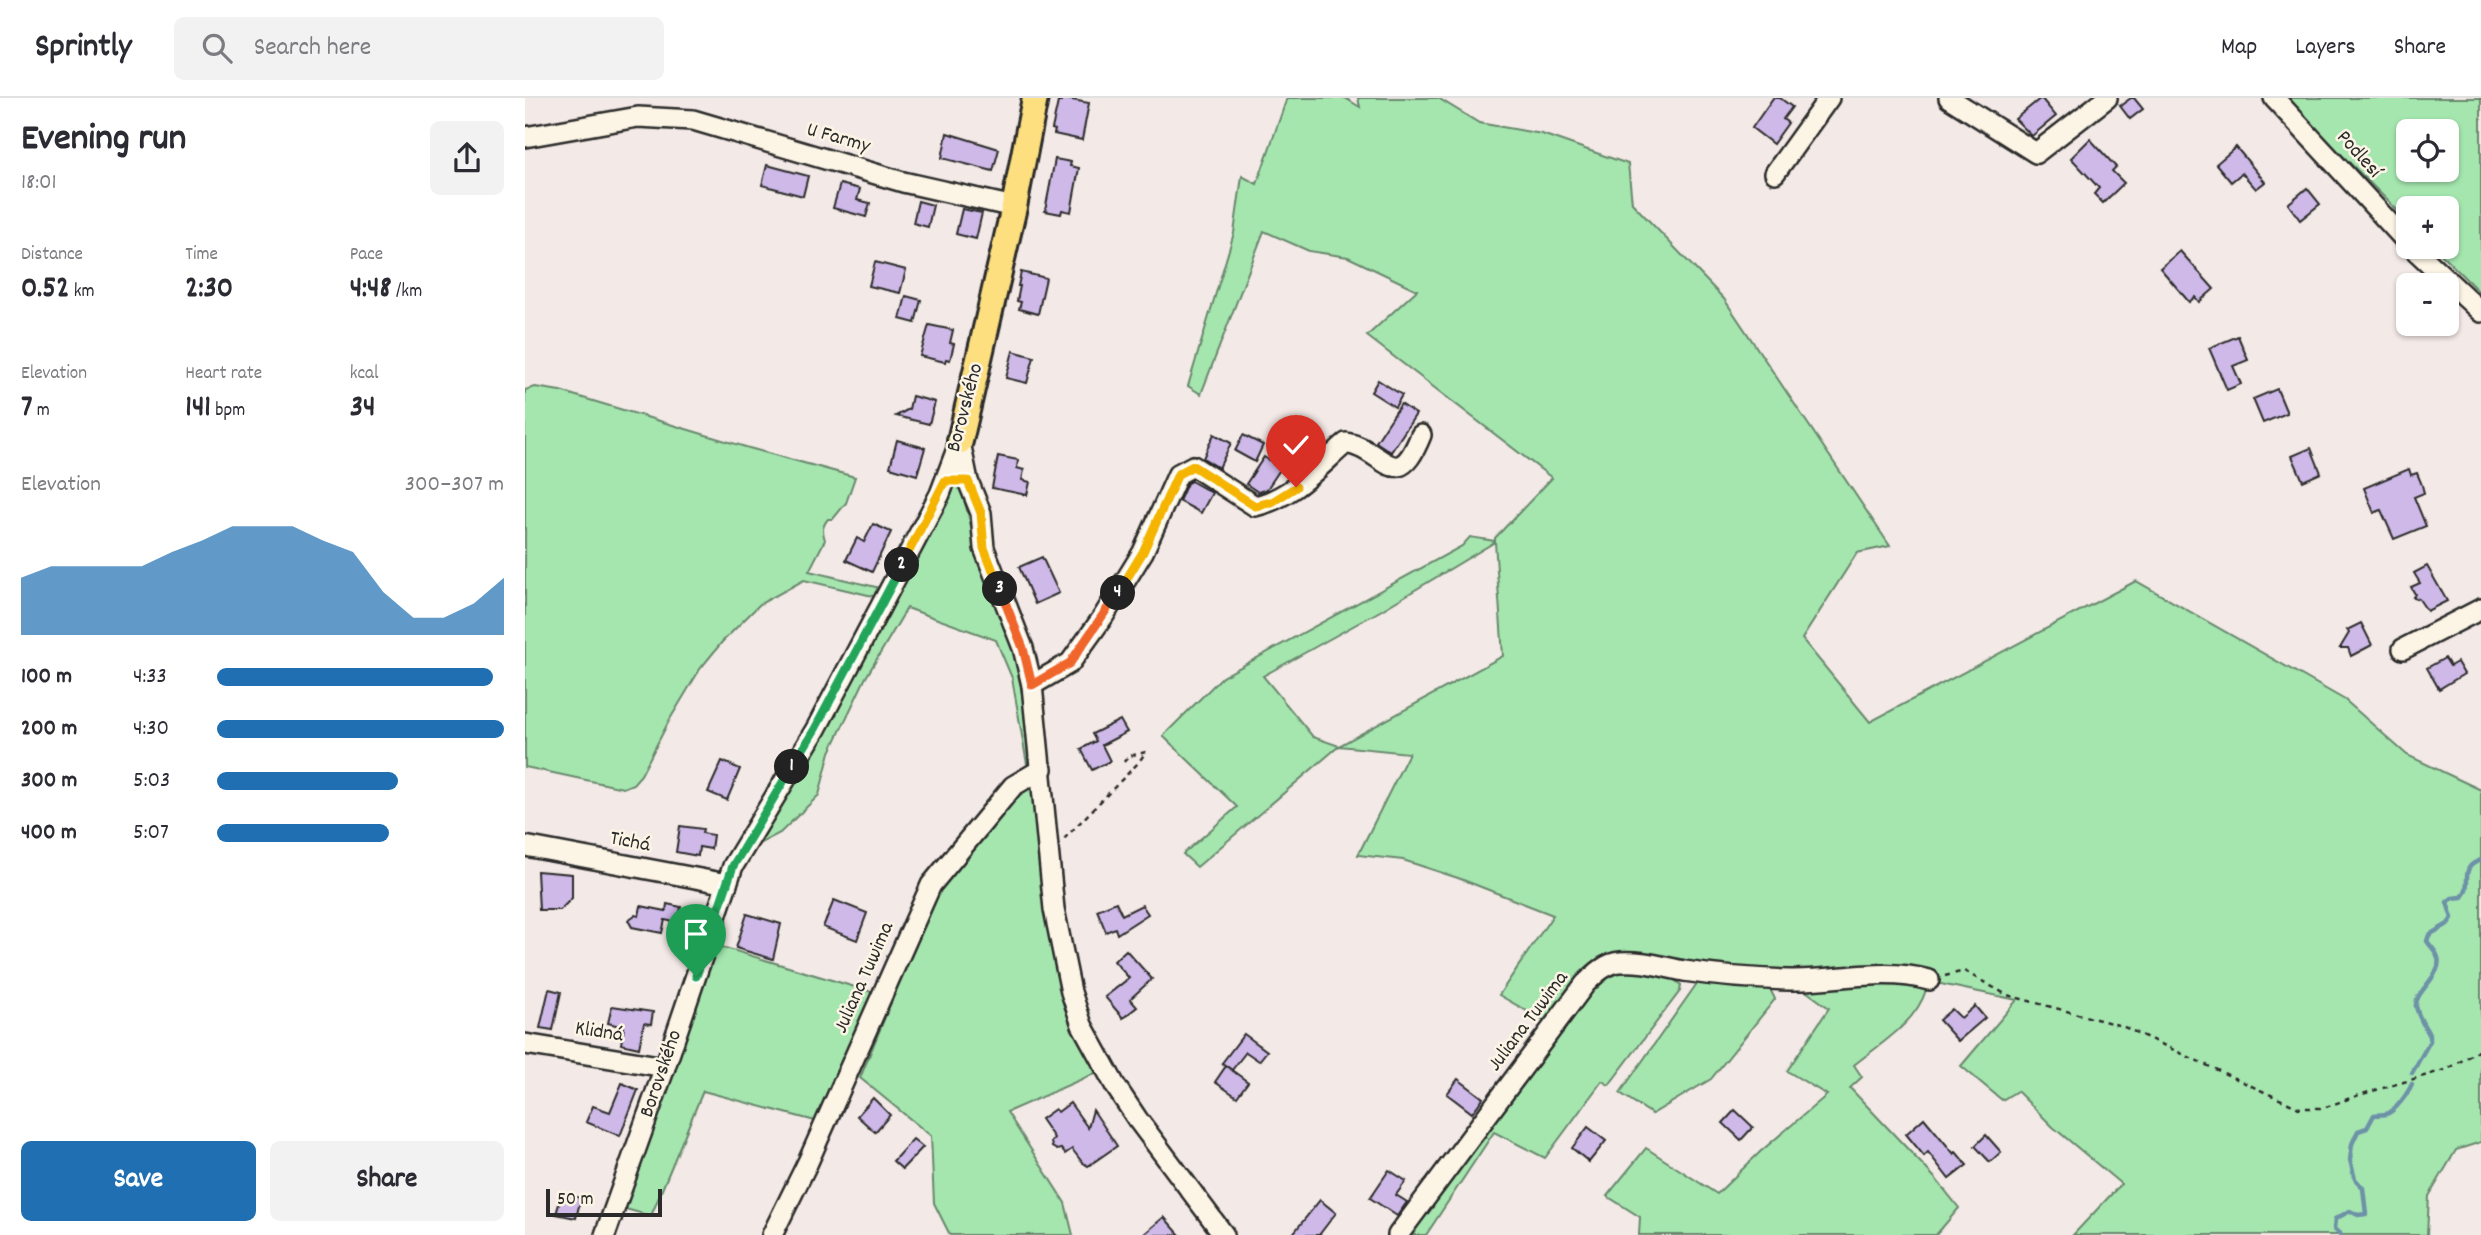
<!DOCTYPE html>
<html lang="en">
<head>
<meta charset="utf-8">
<style>
  body { margin:0; font-family:Dekko,sans-serif; background:#f2f2f3; color:#2b2b33; height:100vh; display:flex; flex-direction:column; font-size:26px; white-space:nowrap }
  * { box-sizing:border-box; margin:0 }
  p { font-size:23px; color:#7c7c81 }
  .icon { flex:none; width:38px; height:38px; fill:none; stroke:currentColor; stroke-width:2; stroke-linecap:round; stroke-linejoin:round }
  .map { position:relative; flex:1; overflow:hidden }
  .details { display:flex; flex-direction:column; background:#fff; width:525px }
  .details>* { flex:none }
  .fabs { position:absolute; left:1871px; top:21px; display:grid; gap:14px }
  .fabs a { display:grid; place-items:center; width:63px; height:63px; border-radius:10px; background:#fff; box-shadow:0 2px 5px #0004; font-size:35px }
  .scale { position:absolute; left:21px; bottom:18px; width:116px; box-sizing:border-box; padding-left:7px; border:4px solid #2b2b2b; border-top:0; font-size:19px; line-height:24px; white-space:nowrap; color:#2b2b2b; -webkit-text-stroke:5px #fcf5e5; paint-order:stroke }
  .pin { position:absolute; display:grid; place-items:center; width:60px; height:60px; color:#fff; margin:-72px -30px; border-radius:50% 50% 50% 0; rotate:-45deg; box-shadow:0 0 7px #0007 }
  .pin .icon { rotate:45deg }
  .km { position:absolute; width:35px; height:35px; margin:-18px; border-radius:50%; background:#222; color:#fff; font-size:19px; line-height:35px; text-align:center }
  .round { display:grid; place-items:center; flex:none; width:74px; height:74px; border-radius:10px; background:#f2f2f3 }
  .head { display:flex; align-items:center; justify-content:space-between; height:119px; padding:0 21px }
  h1 { font-size:38px; font-weight:700; line-height:52px }
  .stats { display:grid; grid-template-columns:repeat(3,1fr); gap:10px; height:119px; padding:7px 21px }
  .stats div { display:grid; align-content:center }
  .stats b { font-size:30px; font-weight:700 }
  .stats small { font-size:19px; font-weight:400 }
  .stats p { font-size:19px }
  .chart { height:196px; padding:14px 21px }
  .chart p { display:flex; justify-content:space-between }
  .chart svg { width:100%; height:126px; margin-top:7px; fill:#1f6fb2; opacity:.7 }
  .button { display:flex; gap:14px; margin-top:auto; padding:14px 21px }
  .button a { flex:1; height:80px; border-radius:10px; background:#1f6fb2; color:#fff; font-size:28px; font-weight:700; line-height:80px; text-align:center }
  .button a+a { background:#f2f2f3; color:#2b2b33 }
  ul { padding:0 21px; list-style:none; font-size:23px }
  li { display:grid; grid-template-columns:112px 84px 1fr; align-items:center; height:52px }
  li i { height:18px; border-radius:9px; background:#1f6fb2 }
  header { display:flex; align-items:center; gap:42px; box-sizing:border-box; height:98px; padding:0 35px; background:#fff; border-bottom:2px solid #e1e1e2 }
  header strong { font-size:33px }
  nav { display:flex; gap:38px; margin-inline-start:auto; font-size:24px }
  .search { width:490px; height:63px; background:#f2f2f3; display:flex; align-items:center; gap:18px; box-sizing:border-box; padding:0 24px; border-radius:10px; color:#7c7c81; font-size:26px }
  main { display:flex; flex:1; min-height:0 }
  .map>svg:first-child { display:block }
  .green { fill:#a5e6af; stroke:#68886d; stroke-width:2; fill-rule:evenodd }
  .lines { fill:none; stroke-linecap:round; stroke-linejoin:round }
  .stream { stroke:#6d92a7; stroke-width:4.5 }
  .building { fill:#ceb9e9; stroke:#2b2b2b; stroke-width:2 }
  .minor-casing { stroke:#2b2b2b; stroke-width:24 }
  .major-casing { stroke:#2b2b2b; stroke-width:30 }
  .path { stroke:#2b2b2b; stroke-width:2.5; stroke-dasharray:5 5; stroke-linecap:butt }
  .minor { stroke:#fcf5e5; stroke-width:19 }
  .major { stroke:#fddf80; stroke-width:24 }
  .split-1-casing { stroke:#fff; stroke-width:14 }
  .split-2-casing { stroke:#fff; stroke-width:14 }
  .split-3-casing { stroke:#fff; stroke-width:14 }
  .split-4-casing { stroke:#fff; stroke-width:14 }
  .split-5-casing { stroke:#fff; stroke-width:14 }
  .split-1 { stroke:#22a559; stroke-width:9 }
  .split-2 { stroke:#22a559; stroke-width:9 }
  .split-3 { stroke:#f5b400; stroke-width:9 }
  .split-4 { stroke:#f0652b; stroke-width:9 }
  .split-5 { stroke:#f5b400; stroke-width:9 }
  .labels { text-anchor:middle; dominant-baseline:central; stroke-width:5; stroke-linejoin:round; paint-order:stroke }
  .street-label { font-size:21px; fill:#2b2b2b; stroke:#fcf5e5 }
</style>
</head>
<body>
<header>
<strong>Sprintly</strong>
<div class="search"><svg class="icon" aria-label="search" viewBox="0 0 24 24"><circle cx="10" cy="10" r="6"/><path d="M15 15l6 6"/></svg>Search here</div>
<nav><a>Map</a><a>Layers</a><a>Share</a></nav>
</header>
<main>
<section class="details">
<div class="head"><div><h1>Evening run</h1><p>18:01</p></div><a class="round"><svg class="icon" aria-label="share" viewBox="0 0 24 24"><path d="M12 15V3M7 8l5-5 5 5M5 13v7h14v-7"/></svg></a></div>
<div class="stats">
<div><p>Distance</p><b>0.52<small> km</small></b></div>
<div><p>Time</p><b>2:30</b></div>
<div><p>Pace</p><b>4:48<small> /km</small></b></div>
</div>
<div class="stats">
<div><p>Elevation</p><b>7<small> m</small></b></div>
<div><p>Heart rate</p><b>141<small> bpm</small></b></div>
<div><p>kcal</p><b>34</b></div>
</div>
<div class="chart"><p><span>Elevation</span>300–307 m</p>
<svg viewBox="0 0 160 44" preserveAspectRatio="none"><path d="M0 44V24L10 20L20 20L30 20L40 20L50 15L60 11L70 6L80 6L90 6L100 11L110 15L120 29L130 38L140 38L150 33L160 24V44z"/></svg>
</div>
<ul>
<li><b>100 m</b>4:33<i style="width:96%"></i></li>
<li><b>200 m</b>4:30<i style="width:100%"></i></li>
<li><b>300 m</b>5:03<i style="width:63%"></i></li>
<li><b>400 m</b>5:07<i style="width:60%"></i></li>
</ul>
<div class="button"><a>Save</a><a>Share</a></div>
</section>
<div class="map">
<svg width="1956" height="1137" viewBox="0 0 1956 1137">
  <rect width="100%" height="100%" fill="#f3e9e6"/>
  <filter id="ink" filterUnits="userSpaceOnUse"><feTurbulence type="fractalNoise" baseFrequency=".0143" numOctaves="2"/><feDisplacementMap in="SourceGraphic" scale="14" xChannelSelector="R" yChannelSelector="G"/><feConvolveMatrix kernelMatrix="1 2 1 2 8 2 1 2 1" color-interpolation-filters="sRGB"/></filter>
  <g filter="url(#ink)">
    <g class="green">
      <path d="M762 0H820L835 9 833 0H913L954 25 1017 36 1103 66 1107 105 1199 201 1365 448 1332 455 1277 541 1345 624 1611 483 1820 602 1882 657 1956 692V1044L1931 1052 1904 1098 1902 1137H1548L1596 1086 1528 1029 1492 993 1477 1002 1436 968 1492 902 1392 881 1401 892C1391 925 1355 946 1329 967L1337 979 1325 990 1410 1080 1434 1110 1411 1137H1114L1115 1119 1082 1098 1121 1050 1192 1096 1235 1054 1302 997 1262 973 1304 910 1278 891 1253 878 1085 858 1021 924 974 897 1028 817 933 780 878 762 833 757 884 655 814 648 672 769 658 756 712 709 638 638 697 579 937 448 945 439 970 443V440L1027 380 842 238 892 192 823 159 784 153 739 133 676 296 663 288 709 135 717 78 732 86ZM970 444 978 558 814 648 788 639 738 578 855 513Z"/>
      <path d="M1760 0H1956V196L1909 149H1922V110H1883V123ZM1883 33H1922V72H1883Z"/>
      <path d="M10 289 35 293 224 350 330 379 321 405 308 421H303C297 428 297 433 300 442L284 473 355 490 352 499 279 482 235 506 197 544 175 571 145 621 116 677 108 686 98 690 0 669V292Z"/>
      <polygon points="436,374 437,393 454,459 487,544 505,637 503,672 487,580 471,542 382,510 340,581 305,654 294,697 255,735 226,750 360,519"/>
      <polygon points="508,688 518,798 537,892 573,974 482,1014 540,1105 548,1137 425,1137 409,1105 406,1038 335,980 415,786 493,693"/>
      <polygon points="187,846 353,896 294,1024 178,993 126,1118 97,1110"/>
      <polygon points="1093,868 1139,874 1156,887 1155,893 1084,987 1077,983 1020,1060 969,1034 901,1137 881,1137 1070,884"/>
      <polygon points="1173,884 1245,891 1250,901 1186,981 1127,1016 1095,995"/>
    </g>
    <g class="lines">
      <g class="stream">
        <path d="M1887 975 1905 943V938C1900 928 1893 920 1891 908 1889 894 1921 875 1912 857 1910 852 1905 848 1902 843L1904 837 1923 826 1927 820 1922 804 1927 800 1937 799C1949 785 1932 770 1956 762"/>
        <path d="M1816 1137 1809 1131 1810 1121 1825 1113 1833 1117 1841 1116 1838 1090 1830 1081 1825 1062 1827 1046 1833 1033 1842 1030 1849 1017C1853 1016 1857 1017 1861 1016 1870 1014 1883 995 1887 986"/>
      </g>
    </g>
    <g class="building">
      <polygon points="536,0 564,5 557,42 529,36 530,32 527,31 533,4 536,4"/>
      <polygon points="1248,0 1255,0 1267,9 1258,21 1263,25 1248,46 1227,30"/>
      <polygon points="1516,0 1531,18 1507,38 1490,21"/>
      <polygon points="1606,0 1609,0 1618,11 1605,21 1595,8"/>
      <polygon points="422,35 474,51 468,73 417,60"/>
      <polygon points="1565,41 1591,69 1587,73 1599,85 1578,105 1569,96 1574,90 1546,60"/>
      <polygon points="1711,49 1740,84 1731,91 1717,75 1706,84 1691,66"/>
      <polygon points="530,61 546,64 545,68 554,70 546,114 537,112 536,116 520,113"/>
      <polygon points="242,67 283,78 278,98 237,87"/>
      <polygon points="315,86 335,91 332,102 345,105 341,119 308,110"/>
      <polygon points="1782,90 1795,106 1775,122 1763,106"/>
      <polygon points="393,103 408,107 403,129 388,125"/>
      <polygon points="437,111 457,115 451,141 431,136"/>
      <polygon points="1655,153 1689,191 1674,204 1670,199 1664,204 1635,170"/>
      <polygon points="350,164 381,172 375,195 344,188"/>
      <polygon points="496,174 521,180 513,216 494,211 496,204 492,203 495,188 493,188"/>
      <polygon points="381,198 396,202 390,225 375,221"/>
      <polygon points="404,227 428,232 425,245 429,246 425,262 421,261 420,264 395,258"/>
      <polygon points="1713,238 1723,262 1708,268 1716,286 1702,292 1684,250"/>
      <polygon points="488,253 509,259 502,285 481,280"/>
      <polygon points="853,282 877,297 870,309 846,294"/>
      <polygon points="1752,291 1762,315 1738,325 1728,301"/>
      <polygon points="387,298 410,304 404,326 371,318 384,311"/>
      <polygon points="876,306 891,316 866,354 851,344"/>
      <polygon points="689,336 706,345 694,370 678,360"/>
      <polygon points="718,337 738,347 730,364 710,353"/>
      <polygon points="372,342 400,350 392,377 365,369"/>
      <polygon points="1786,350 1796,375 1778,383 1767,358"/>
      <polygon points="473,358 493,362 492,370 499,372 497,382 505,384 502,397 467,390"/>
      <polygon points="739,359 756,370 742,391 733,394 721,386"/>
      <polygon points="1884,371 1886,377 1892,375 1897,387 1899,395 1889,399 1901,428 1869,441 1856,412 1849,415 1839,390"/>
      <polygon points="666,383 687,395 676,415 654,403 662,385"/>
      <polygon points="348,426 366,434 347,474 321,462 332,440 339,444"/>
      <polygon points="517,459 534,495 510,506 494,469"/>
      <polygon points="1902,468 1922,503 1902,513 1894,501 1888,499 1890,496 1886,489 1895,485 1889,475"/>
      <polygon points="1836,525 1847,547 1826,558 1823,550 1815,550 1824,535 1822,532"/>
      <polygon points="1920,560 1925,568 1932,564 1939,576 1914,591 1902,570"/>
      <polygon points="595,622 602,634 577,647 585,663 567,672 556,651 571,643 567,636"/>
      <polygon points="197,663 215,671 202,702 183,694"/>
      <polygon points="155,728 178,731 177,735 188,737 186,751 174,749 173,758 151,754"/>
      <polygon points="12,773 47,776 47,800 35,812 14,812"/>
      <polygon points="309,802 342,815 332,842 298,829"/>
      <polygon points="591,804 597,817 617,807 623,816 592,836 590,830 581,834 572,812"/>
      <polygon points="142,806 156,809 153,825 140,822 137,835 107,829 103,822 110,817 114,818 116,808 141,813"/>
      <polygon points="222,816 256,826 248,861 211,850"/>
      <polygon points="601,852 627,881 605,901 612,909 598,920 580,899 604,880 589,863"/>
      <polygon points="24,891 36,894 28,932 15,930"/>
      <polygon points="87,908 128,914 126,926 119,925 114,950 96,946 99,929 83,925"/>
      <polygon points="1450,908 1460,920 1433,943 1414,922 1427,911 1436,920"/>
      <polygon points="719,936 742,953 734,963 721,954 707,972 697,965"/>
      <polygon points="701,968 723,984 712,999 690,984"/>
      <polygon points="933,981 958,1000 947,1015 922,996"/>
      <polygon points="97,985 113,992 95,1038 61,1024 68,1008 85,1014"/>
      <polygon points="348,1000 365,1017 350,1034 332,1018"/>
      <polygon points="545,1005 563,1030 568,1012 592,1048 563,1068 557,1064 547,1051 540,1056 536,1051 532,1052 527,1049 526,1044 529,1040 516,1021 530,1011 533,1014"/>
      <polygon points="1210,1012 1228,1029 1216,1042 1198,1025"/>
      <polygon points="1399,1020 1429,1056 1431,1054 1442,1067 1424,1081 1403,1054 1399,1058 1381,1036"/>
      <polygon points="1063,1029 1081,1043 1064,1064 1047,1050"/>
      <polygon points="1461,1037 1476,1054 1465,1064 1450,1048"/>
      <polygon points="388,1041 398,1049 377,1071 368,1063"/>
      <polygon points="864,1072 881,1083 871,1097 882,1104 872,1118 845,1100"/>
      <polygon points="37,1096 56,1100 51,1120 31,1116"/>
      <polygon points="795,1102 811,1115 807,1120 794,1137 767,1137"/>
      <polygon points="639,1119 655,1137 618,1137"/>
    </g>
    <g class="lines">
      <defs>
        <g id="minor">
          <polyline points="1424,0 1511,55 1582,0"/>
          <polyline points="1749,0 1883,145"/>
          <polyline points="0,39 113,19 168,22 378,84 489,109"/>
          <polyline points="1250,75 1304,0"/>
          <polyline points="1887,149 1956,214"/>
          <polyline points="435,344 443,383 456,415 459,450 498,550 507,587 529,811 546,894 557,927 591,989 613,1022 699,1137"/>
          <polyline points="1878,551 1956,511"/>
          <path d="M507 587 545 565 578 519 618 454 653 376 668 368 730 408C767 400 793 369 821 345 859 351 871 399 896 337"/>
          <polyline points="0,748 202,786"/>
          <polyline points="0,946 140,969"/>
          <polyline points="80,1137 140,969 208,768 291,631 415,396 435,343"/>
          <polyline points="247,1137 283,1064 406,787 488,688 517,671"/>
          <path d="M873 1137 1060 886C1070 876 1081 865 1095 864 1116 862 1138 869 1159 873 1192 878 1232 881 1265 882 1312 883 1358 869 1404 882"/>
        </g>
        <polyline id="major" points="435,343 489,109 510,0"/>
      </defs>
      <use href="#minor" class="minor-casing"/>
      <use href="#major" class="major-casing"/>
      <g class="path">
        <polyline points="539,741 613,665 621,654 604,658 597,666"/>
        <polyline points="1420,878 1439,873 1482,897 1597,928 1774,1010 1798,1010 1834,997 1923,971 1956,951"/>
      </g>
      <use href="#minor" class="minor"/>
      <use href="#major" class="major"/>
    </g>
  </g>
  <g class="lines" filter="url(#ink)">
    <defs>
      <polyline id="split-1" points="171,878 208,768 267,669"/>
      <polyline id="split-2" points="267,669 290,631 377,467"/>
      <polyline id="split-3" points="377,467 420,383 443,383 456,415 459,450 475,491"/>
      <polyline id="split-4" points="475,491 498,550 507,587 545,565 593,495"/>
      <polyline id="split-5" points="593,495 618,454 653,376 668,368 730,408 747,404 771,389"/>
    </defs>
    <use href="#split-1" class="split-1-casing"/>
    <use href="#split-2" class="split-2-casing"/>
    <use href="#split-3" class="split-3-casing"/>
    <use href="#split-4" class="split-4-casing"/>
    <use href="#split-5" class="split-5-casing"/>
    <use href="#split-1" class="split-1"/>
    <use href="#split-2" class="split-2"/>
    <use href="#split-3" class="split-3"/>
    <use href="#split-4" class="split-4"/>
    <use href="#split-5" class="split-5"/>
  </g>
  <g class="labels">
    <g class="street-label">
      <text transform="translate(313 41) rotate(16)">U Farmy</text>
      <text transform="translate(1833 57) rotate(48)">Podlesí</text>
      <text transform="translate(441 310) rotate(-75)">Borovského</text>
      <text transform="translate(105 745) rotate(11)">Tichá</text>
      <text transform="translate(340 880) rotate(-66)">Juliana Tuwima</text>
      <text transform="translate(1004 924) rotate(-53)">Juliana Tuwima</text>
      <text transform="translate(74 935) rotate(9)">Klidná</text>
      <text transform="translate(137 976) rotate(-71)">Borovského</text>
    </g>
  </g>
</svg>
<div class="fabs">
<a><svg class="icon" aria-label="locate" viewBox="0 0 24 24"><circle cx="12" cy="12" r="6"/><path d="M12 2v4M12 18v4M2 12h4M18 12h4"/></svg></a>
<a>+</a>
<a>−</a>
</div>
<div class="scale">50 m</div>
<div class="pin" style="left:171px;top:878px;background:#1e9e55"><svg class="icon" aria-label="arrive" viewBox="0 0 24 24"><path d="M6 21V4h12l-3 4 3 4H6"/></svg></div>
<div class="pin" style="left:771px;top:389px;background:#d93025"><svg class="icon" aria-label="check" viewBox="0 0 24 24"><path d="M5 12l5 5 9-10"/></svg></div>
<b class="km" style="left:267px;top:669px">1</b>
<b class="km" style="left:377px;top:467px">2</b>
<b class="km" style="left:475px;top:491px">3</b>
<b class="km" style="left:593px;top:495px">4</b>
</div>
</main>
</body>
</html>
